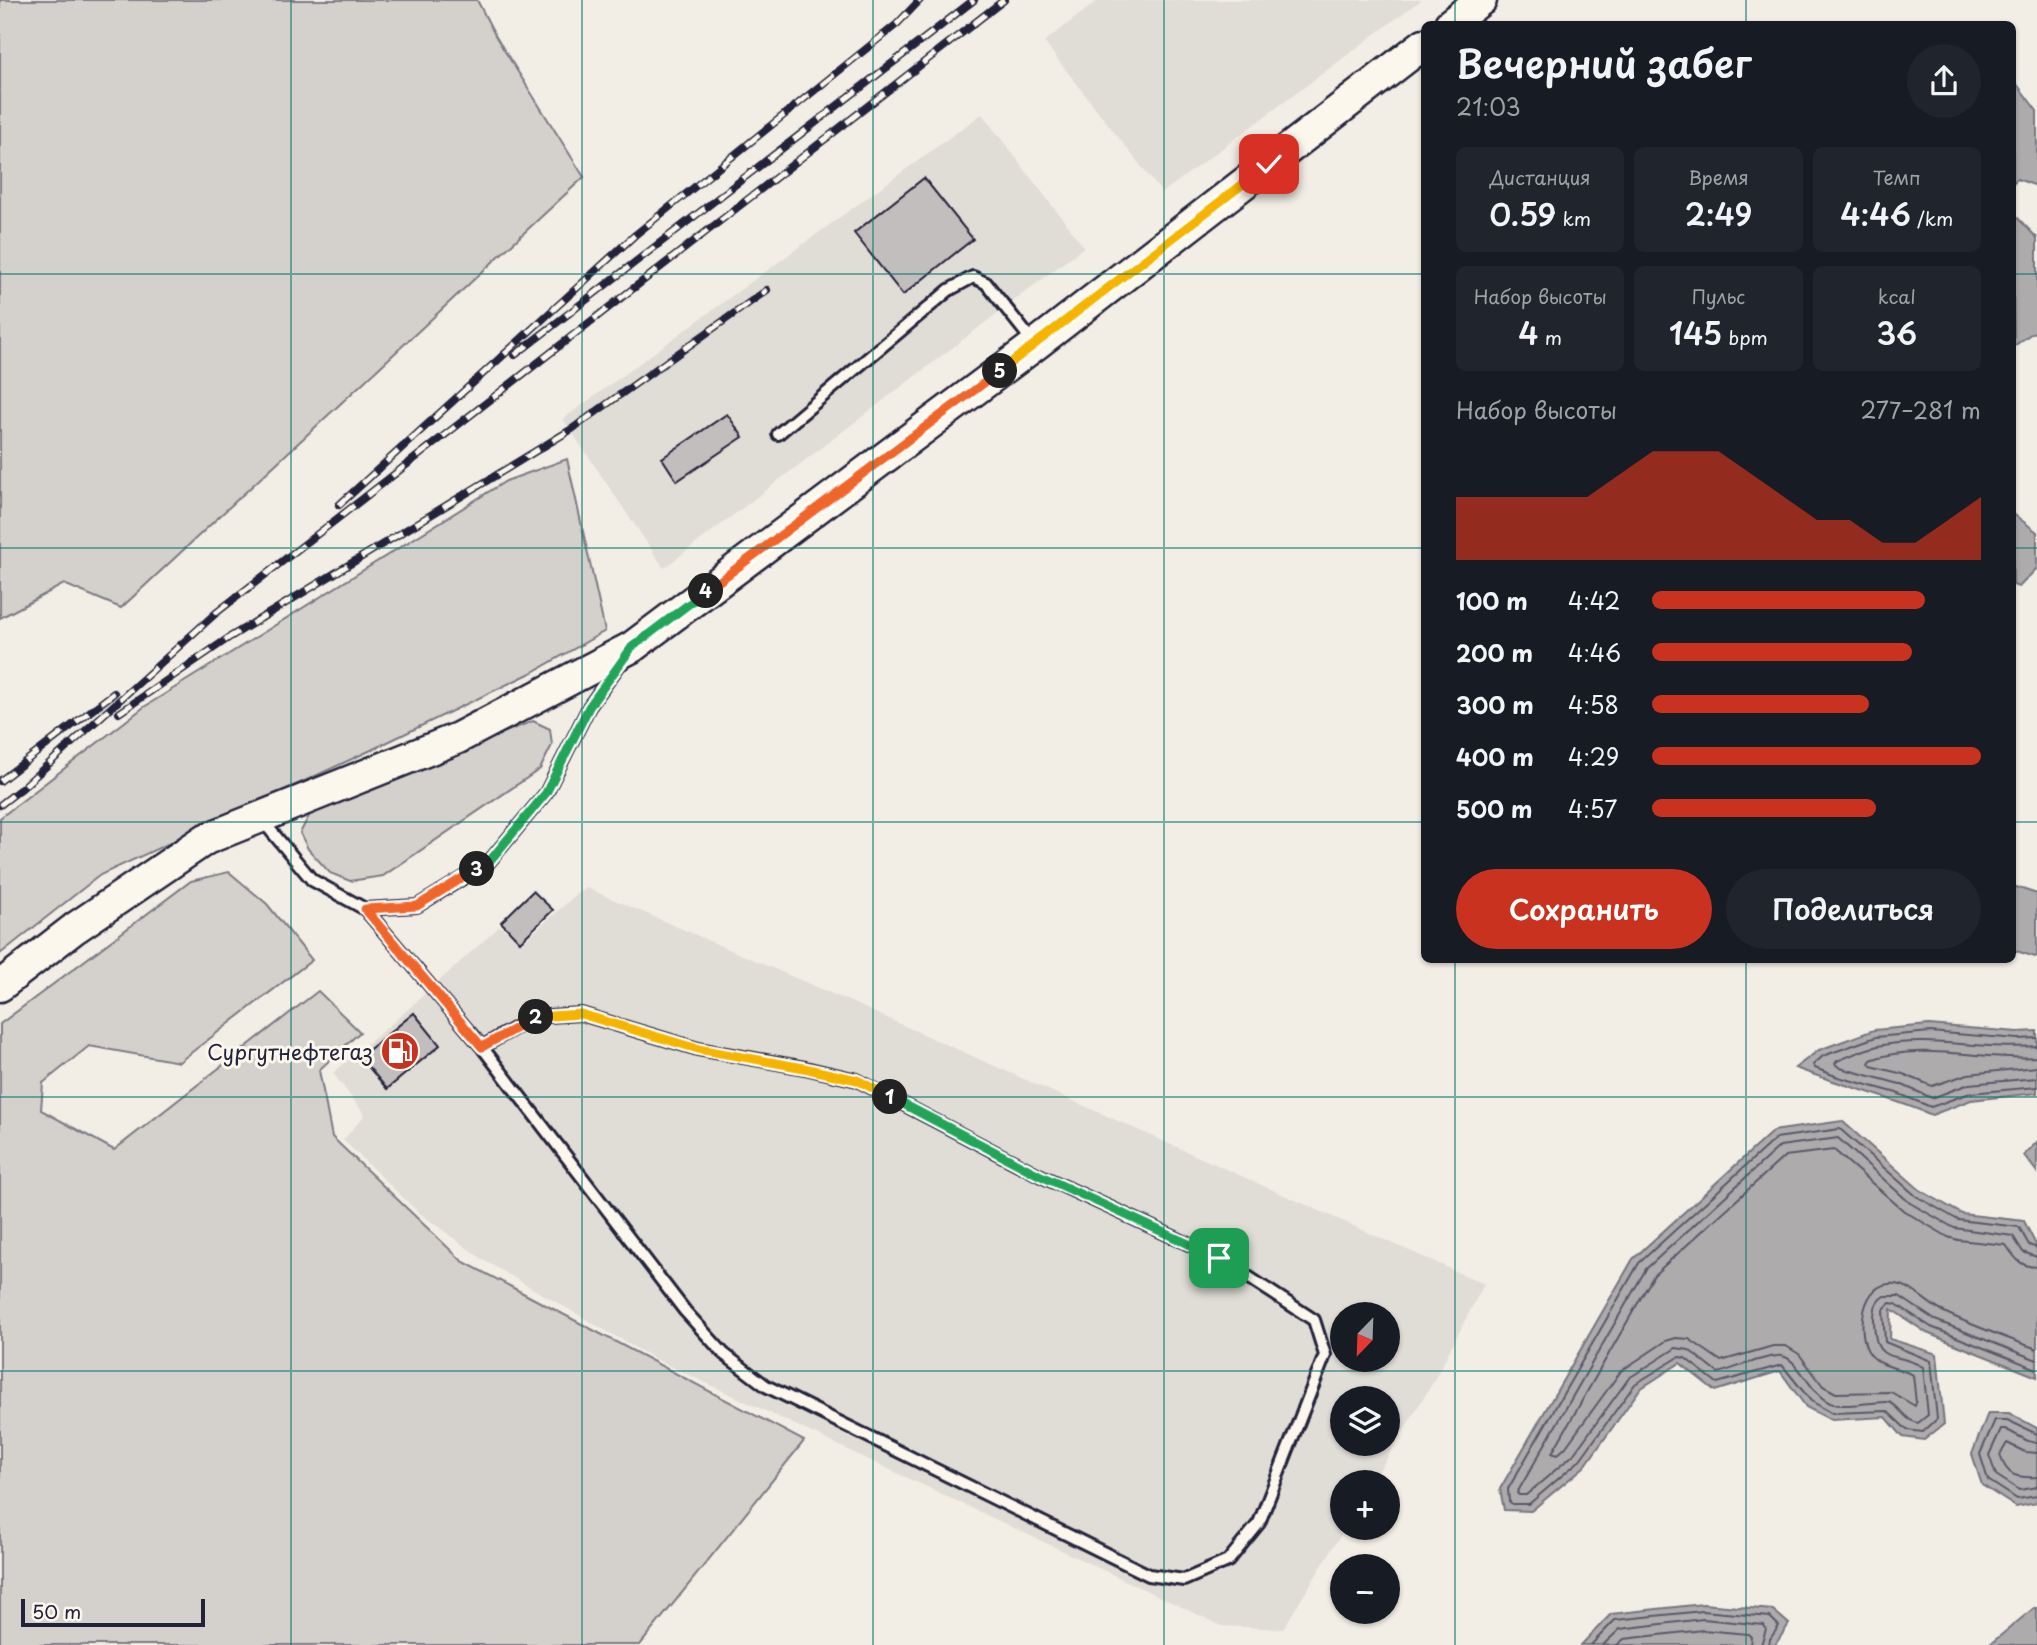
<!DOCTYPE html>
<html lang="ru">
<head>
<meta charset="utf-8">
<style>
  body { margin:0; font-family:"Playpen Sans",sans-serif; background:#20242c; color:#f1f3f6; height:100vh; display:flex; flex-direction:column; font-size:26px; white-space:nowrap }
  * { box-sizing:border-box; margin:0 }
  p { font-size:23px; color:#9ea1a6 }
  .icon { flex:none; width:38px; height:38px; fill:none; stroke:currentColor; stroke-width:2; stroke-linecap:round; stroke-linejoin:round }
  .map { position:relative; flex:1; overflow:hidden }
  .sheet { position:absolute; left:1421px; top:21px; width:595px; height:942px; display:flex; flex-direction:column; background:#171b24; border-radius:10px; box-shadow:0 2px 5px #0004 }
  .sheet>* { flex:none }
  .needle { width:46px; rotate:203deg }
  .controls { position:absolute; left:1330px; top:1302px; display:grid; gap:14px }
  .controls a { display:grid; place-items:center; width:70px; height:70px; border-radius:50%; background:#171b24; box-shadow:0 2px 5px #0004; font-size:35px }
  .scale { position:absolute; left:21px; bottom:18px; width:184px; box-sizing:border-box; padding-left:7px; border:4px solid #22223b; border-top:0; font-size:19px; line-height:24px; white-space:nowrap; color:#22223b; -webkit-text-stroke:5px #fbf7ec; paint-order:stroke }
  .pin { position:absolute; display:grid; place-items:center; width:60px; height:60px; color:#fff; margin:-30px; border-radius:14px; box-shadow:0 4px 10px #0006 }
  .km { position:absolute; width:35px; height:35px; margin:-18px; border-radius:50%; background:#222; color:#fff; font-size:19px; line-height:35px; text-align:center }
  .round { display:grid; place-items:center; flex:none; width:74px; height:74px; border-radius:37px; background:#20242c }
  .headline { display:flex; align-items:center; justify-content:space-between; height:119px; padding:0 35px }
  h1 { font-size:38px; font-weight:600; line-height:52px }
  .figures { display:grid; grid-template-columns:repeat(3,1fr); gap:10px; height:119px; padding:7px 35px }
  .figures div { display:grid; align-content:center; border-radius:10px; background:#20242c; text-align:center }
  .figures b { font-size:30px; font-weight:600 }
  .figures small { font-size:19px; font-weight:400 }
  .figures p { font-size:19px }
  .chart { height:196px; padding:14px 35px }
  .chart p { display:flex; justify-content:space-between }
  .chart svg { width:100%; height:126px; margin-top:7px; fill:#c8321e; opacity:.7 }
  .action { display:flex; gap:14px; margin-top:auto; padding:14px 35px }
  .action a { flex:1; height:80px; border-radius:42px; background:#c8321e; color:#fff; font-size:28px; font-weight:600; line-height:80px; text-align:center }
  .action a+a { background:#20242c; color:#f1f3f6 }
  ul { padding:0 35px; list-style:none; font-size:23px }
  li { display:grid; grid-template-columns:112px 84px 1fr; align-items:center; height:52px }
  li i { height:18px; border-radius:9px; background:#c8321e }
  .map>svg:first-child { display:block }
  .built { fill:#e0dcd6; fill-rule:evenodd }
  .green { fill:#d4d1cc; stroke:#7b7a84; stroke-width:2 }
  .water { fill:#aeabad; stroke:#76747f; stroke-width:2 }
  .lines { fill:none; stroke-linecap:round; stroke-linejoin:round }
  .shore { stroke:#5a5969; stroke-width:2 }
  .building { fill:#c2bebe; stroke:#22223b; stroke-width:2 }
  .lane-casing { stroke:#22223b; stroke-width:16 }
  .secondary-casing { stroke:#22223b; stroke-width:35 }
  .lane { stroke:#fbf7ec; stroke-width:10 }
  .secondary { stroke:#fbf7ec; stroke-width:30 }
  .rail-casing { stroke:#22223b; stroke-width:8 }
  .rail { stroke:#fbf7ec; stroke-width:5; stroke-dasharray:16; stroke-linecap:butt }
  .split-1-casing { stroke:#fff; stroke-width:14 }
  .split-2-casing { stroke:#fff; stroke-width:14 }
  .split-3-casing { stroke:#fff; stroke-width:14 }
  .split-4-casing { stroke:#fff; stroke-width:14 }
  .split-5-casing { stroke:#fff; stroke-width:14 }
  .split-6-casing { stroke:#fff; stroke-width:14 }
  .split-1 { stroke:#22a559; stroke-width:9 }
  .split-2 { stroke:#f5b400; stroke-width:9 }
  .split-3 { stroke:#f0652b; stroke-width:9 }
  .split-4 { stroke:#22a559; stroke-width:9 }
  .split-5 { stroke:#f0652b; stroke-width:9 }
  .split-6 { stroke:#f5b400; stroke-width:9 }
  .grid { fill:none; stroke:#0f766e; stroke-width:2; stroke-opacity:0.55 }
  .labels { text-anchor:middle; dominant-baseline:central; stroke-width:6; stroke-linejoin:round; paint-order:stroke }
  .poi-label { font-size:21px; fill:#22223b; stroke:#fbf7ec; text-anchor:end }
</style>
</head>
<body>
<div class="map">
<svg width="2037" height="1645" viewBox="0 0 2037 1645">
  <rect width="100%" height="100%" fill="#f2eee5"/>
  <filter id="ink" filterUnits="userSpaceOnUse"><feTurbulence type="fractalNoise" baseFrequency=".0143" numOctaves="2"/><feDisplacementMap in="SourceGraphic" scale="14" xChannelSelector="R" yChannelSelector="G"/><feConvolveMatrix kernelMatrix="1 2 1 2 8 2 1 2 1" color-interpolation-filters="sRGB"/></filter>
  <g filter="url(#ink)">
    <g class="built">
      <polygon points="1099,0 1421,0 1162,193 1044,42"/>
      <polygon points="982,114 1084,247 664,568 563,419"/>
      <path d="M587 888 844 999 1484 1284 1432 1384 1372 1482H1342V1528H1345L1283 1629 1222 1626 655 1359 485 1261 418 1212 343 1140 365 1115 333 1073 397 1019 500 926 522 943 578 893ZM1342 1314H1388V1360H1342ZM1342 1398H1388V1444H1342Z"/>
    </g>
    <g class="green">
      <polygon points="0,0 477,0 496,37 584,177 121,608 64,584 0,618"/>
      <polygon points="567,459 605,631 535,671 367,752 100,875 0,954 0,818 144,707 506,481"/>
      <polygon points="533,721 550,729 552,745 540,769 383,876 350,881 330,873 308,849 300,833 310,814 351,794"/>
      <polygon points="229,872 267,904 312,960 179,1062 89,1046 43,1083 41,1110 114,1150 318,991 360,1032 319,1070 332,1137 462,1261 804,1441 640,1645 0,1645 0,1024 191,881"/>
    </g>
    <g class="water">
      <polygon points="2013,79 2037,111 2037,186 2017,179 2013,183"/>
      <polygon points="2012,212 2037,238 2037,332 2032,333 2014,346"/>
      <polygon points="2012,513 2037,532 2037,568 2019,587 2013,585"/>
      <polygon points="2013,886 2037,894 2037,956 2035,957 2013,950"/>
      <path d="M1929 1025 2018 1032 2037 1031V1093L1971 1100 1932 1115C1887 1096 1841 1085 1795 1068L1819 1050 1874 1030Z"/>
      <polygon points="1842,1121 1920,1190 1962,1214 2024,1221 2037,1247 2037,1377 1927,1333 1891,1309 1890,1339 1937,1354 1944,1424 1924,1440 1903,1437 1886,1417 1831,1420 1806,1407 1780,1371 1715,1391 1680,1363 1640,1389 1585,1466 1531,1511 1504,1510 1500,1489 1633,1259 1773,1131"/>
      <polygon points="2037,1142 2037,1172 2024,1155"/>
      <polygon points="1988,1413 2009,1413 2037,1428 2037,1503 2016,1507 1982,1485 1972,1454"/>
      <polygon points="1703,1604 1773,1610 1789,1624 1775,1645 1581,1645 1611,1614"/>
      <polygon points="2034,1608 2037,1608 2037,1645 1989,1645"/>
    </g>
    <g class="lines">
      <g class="shore">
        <polyline points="2037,1038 2018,1039 1930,1032 1876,1037 1823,1056 1813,1065 1815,1068 1838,1077 1897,1093 1931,1107 1970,1093 2037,1087"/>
        <path d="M2037 1046C1984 1051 1931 1035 1878 1046 1864 1049 1850 1056 1837 1061L1835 1064 1840 1068 1900 1084 1932 1098 1969 1084 2037 1078"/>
        <path d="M2037 1057C1985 1061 1920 1041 1871 1060L1869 1063 1871 1066 1903 1074 1932 1086 1968 1074 2037 1067"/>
        <polyline points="2037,1248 2029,1245 2019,1227 1958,1220 1916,1196 1840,1129 1776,1138 1639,1263 1508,1489 1509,1501 1512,1504 1529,1504 1579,1461 1635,1384 1679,1357 1685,1358 1717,1383 1782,1365 1811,1401 1832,1413 1887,1411 1907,1430 1923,1432 1937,1419 1931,1361 1885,1342 1883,1310 1890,1303 1896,1304 1931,1327 2037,1369"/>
        <path d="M2037 1257 2023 1252 2013 1236 1954 1228 1910 1203 1838 1138 1780 1146 1646 1269 1517 1493 1519 1495H1526L1573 1455 1629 1378 1676 1348 1689 1350 1718 1373C1737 1368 1757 1358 1777 1356 1799 1353 1809 1397 1833 1404 1847 1408 1873 1401 1889 1402 1901 1407 1905 1421 1918 1423L1928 1415 1923 1367C1891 1349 1875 1367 1874 1320 1874 1309 1875 1302 1884 1296H1899L1935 1320 2037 1360"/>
        <path d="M2037 1267C2020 1267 2015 1258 2006 1245L1958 1240 1948 1237 1904 1211 1834 1150 1785 1156 1654 1275 1552 1453 1557 1455 1565 1448 1621 1371 1666 1341 1676 1338 1689 1339 1721 1361 1773 1346H1786L1799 1354 1823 1386 1836 1393 1891 1392 1915 1406 1916 1403 1913 1375C1900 1368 1880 1367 1870 1354 1856 1336 1860 1279 1896 1284 1913 1286 1927 1304 1942 1311 1972 1326 2005 1337 2037 1349"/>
        <polyline points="2037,1434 2007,1420 1995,1420 1980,1454 1988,1480 2017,1499 2037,1496"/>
        <polyline points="2037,1443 2028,1441 2005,1429 2001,1429 1989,1455 1996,1475 2019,1490 2037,1487"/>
        <path d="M2037 1453 2025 1452 2007 1443 2000 1455C2007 1477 2017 1478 2037 1477"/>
        <polyline points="1591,1645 1615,1620 1703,1611 1770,1617 1779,1626 1770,1639 1769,1645"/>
        <polyline points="1603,1645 1620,1629 1703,1619 1764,1625 1766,1629 1761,1645"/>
        <polyline points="1617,1645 1624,1639 1703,1630 1748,1634 1751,1637 1750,1645"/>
      </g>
    </g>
    <g class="building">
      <polygon points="924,178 973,239 903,295 854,233"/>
      <polygon points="727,414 743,437 677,481 662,458"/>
      <polygon points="533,891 553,910 520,942 501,922"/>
      <polygon points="414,1013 440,1045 387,1089 360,1057"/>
    </g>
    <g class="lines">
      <defs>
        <g id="lane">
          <polyline points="778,434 949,290 973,277 986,283 1033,342"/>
          <polyline points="262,820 312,880 365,909 417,906 488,863 546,793 589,707 619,665"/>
          <polyline points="365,909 482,1047 685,1311 724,1354 766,1386 1149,1575 1184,1580 1228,1561 1259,1523 1325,1355 1314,1320 1219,1258 1039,1175 857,1080 805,1068 698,1049 581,1014 534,1017 482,1047"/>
        </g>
        <g id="secondary">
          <polyline points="1450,24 1481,0"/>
          <polyline points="0,986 75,928 206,839 458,738 632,647 1035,345 1424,44"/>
        </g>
      </defs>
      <use href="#lane" class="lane-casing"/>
      <use href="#secondary" class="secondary-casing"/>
      <use href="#lane" class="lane"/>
      <use href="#secondary" class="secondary"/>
      <defs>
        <g id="rail">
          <polyline points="515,355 974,0"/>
          <polyline points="339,505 635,235 897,24 920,0"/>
          <polyline points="119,713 230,637 572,429 767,290"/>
          <polyline points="0,781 114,693"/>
          <polyline points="0,805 22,788 216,613 1004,0"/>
        </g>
      </defs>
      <use href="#rail" class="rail-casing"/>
      <use href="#rail" class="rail"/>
    </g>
  </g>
  <g class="lines" filter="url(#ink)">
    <defs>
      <polyline id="split-1" points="890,1097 1039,1175 1219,1258"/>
      <polyline id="split-2" points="536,1017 581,1014 698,1049 804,1068 857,1080 890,1097"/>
      <polyline id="split-3" points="477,869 417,906 365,909 482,1047 536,1017"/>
      <polyline id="split-4" points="477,869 488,863 546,793 589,707 632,647 706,591"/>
      <polyline id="split-5" points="706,591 1000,371"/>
      <polyline id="split-6" points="1000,371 1269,164"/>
    </defs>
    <use href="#split-1" class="split-1-casing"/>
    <use href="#split-2" class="split-2-casing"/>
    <use href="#split-3" class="split-3-casing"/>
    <use href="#split-4" class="split-4-casing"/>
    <use href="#split-5" class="split-5-casing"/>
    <use href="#split-6" class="split-6-casing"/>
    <use href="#split-1" class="split-1"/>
    <use href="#split-2" class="split-2"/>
    <use href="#split-3" class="split-3"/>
    <use href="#split-4" class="split-4"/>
    <use href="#split-5" class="split-5"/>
    <use href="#split-6" class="split-6"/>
  </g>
  <path class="grid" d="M291 0V1645M582 0V1645M873 0V1645M1164 0V1645M1455 0V24M1746 0V24M0 274H1424M2012 274H2037M0 548H1424M2012 548H2037M0 822H1424M2012 822H2037M1455 959V1645M1746 959V1645M0 1097H2037M0 1371H2037"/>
  <defs>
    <symbol id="fuel-disc" viewBox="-11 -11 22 22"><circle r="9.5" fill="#c8321e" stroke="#fbf7ec"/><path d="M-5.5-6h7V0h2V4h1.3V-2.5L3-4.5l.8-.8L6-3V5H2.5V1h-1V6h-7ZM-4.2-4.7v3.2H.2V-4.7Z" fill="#fff"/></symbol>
  </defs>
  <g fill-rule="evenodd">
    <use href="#fuel-disc" x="378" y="1029" width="44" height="44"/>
  </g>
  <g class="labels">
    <g class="poi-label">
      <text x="373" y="1051">Сургутнефтегаз</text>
    </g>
  </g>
</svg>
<div class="controls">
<a><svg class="needle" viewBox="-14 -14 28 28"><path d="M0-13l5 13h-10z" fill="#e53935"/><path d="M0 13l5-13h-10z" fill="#9ea1a6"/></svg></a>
<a><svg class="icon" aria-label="layers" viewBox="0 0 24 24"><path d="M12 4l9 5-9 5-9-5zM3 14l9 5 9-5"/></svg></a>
<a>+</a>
<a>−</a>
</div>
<div class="scale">50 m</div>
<div class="pin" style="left:1219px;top:1258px;background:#1e9e55"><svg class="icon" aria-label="arrive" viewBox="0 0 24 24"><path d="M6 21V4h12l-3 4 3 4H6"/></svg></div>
<div class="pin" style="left:1269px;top:164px;background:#d93025"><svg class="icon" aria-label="check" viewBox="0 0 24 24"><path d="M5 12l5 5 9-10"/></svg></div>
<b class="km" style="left:890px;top:1097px">1</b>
<b class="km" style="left:536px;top:1017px">2</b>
<b class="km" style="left:477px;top:869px">3</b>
<b class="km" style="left:706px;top:591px">4</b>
<b class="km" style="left:1000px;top:371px">5</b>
<section class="sheet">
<div class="headline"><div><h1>Вечерний забег</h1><p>21:03</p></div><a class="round"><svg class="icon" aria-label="share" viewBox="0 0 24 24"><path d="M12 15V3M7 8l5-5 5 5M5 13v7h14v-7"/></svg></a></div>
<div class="figures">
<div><p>Дистанция</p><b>0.59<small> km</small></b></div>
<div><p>Время</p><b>2:49</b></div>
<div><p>Темп</p><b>4:46<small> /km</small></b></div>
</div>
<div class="figures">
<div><p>Набор высоты</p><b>4<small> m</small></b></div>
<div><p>Пульс</p><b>145<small> bpm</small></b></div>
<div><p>kcal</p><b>36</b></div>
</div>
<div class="chart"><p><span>Набор высоты</span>277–281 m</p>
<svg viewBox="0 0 160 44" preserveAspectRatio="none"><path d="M0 44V22L10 22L20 22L30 22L40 22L50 14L60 6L70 6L80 6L90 14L100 22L110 30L120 30L130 38L140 38L150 30L160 22V44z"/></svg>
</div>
<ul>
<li><b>100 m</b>4:42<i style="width:83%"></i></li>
<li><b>200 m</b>4:46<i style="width:79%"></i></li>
<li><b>300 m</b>4:58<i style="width:66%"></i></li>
<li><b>400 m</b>4:29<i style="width:100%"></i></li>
<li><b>500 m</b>4:57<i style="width:68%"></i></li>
</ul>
<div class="action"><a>Сохранить</a><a>Поделиться</a></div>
</section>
</div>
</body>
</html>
